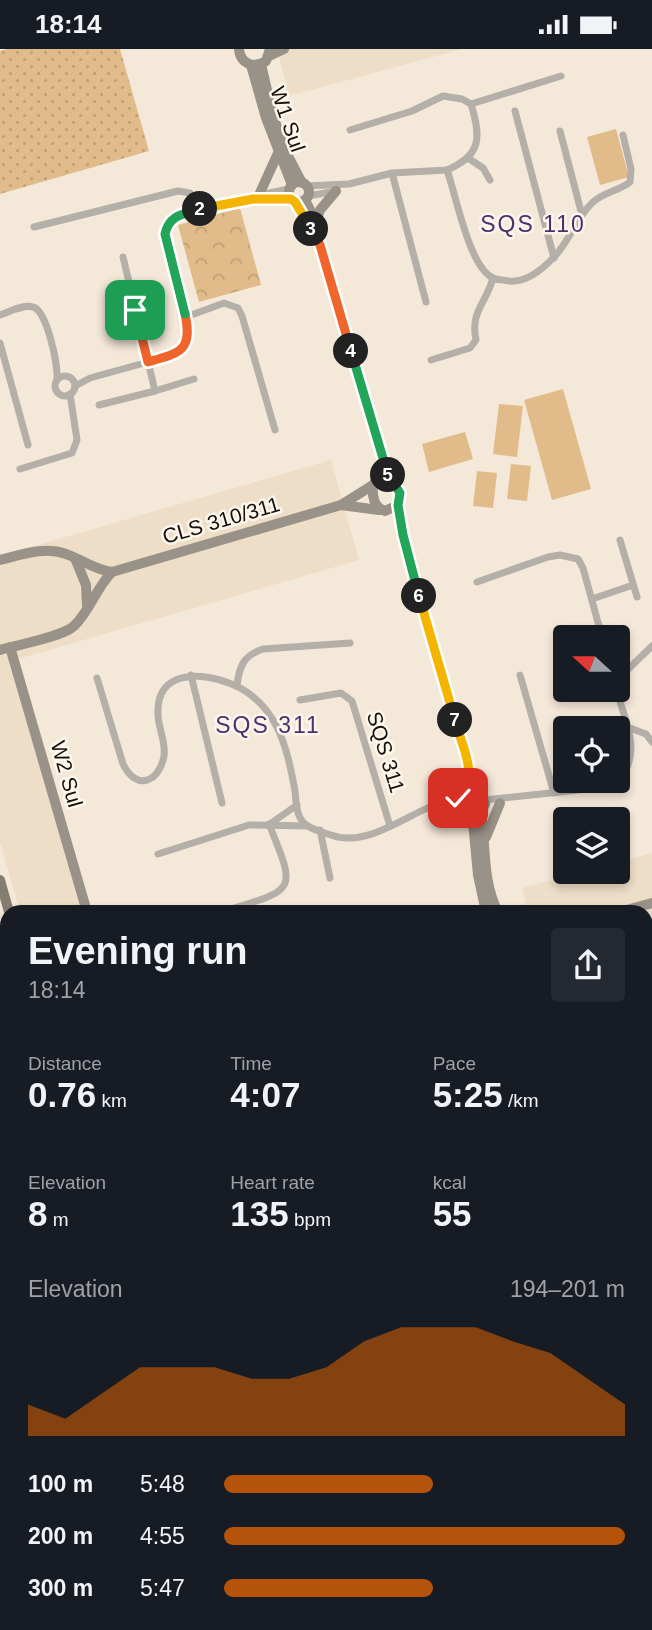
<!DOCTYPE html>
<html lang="en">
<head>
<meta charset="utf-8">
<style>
  body { margin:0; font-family:Arial,sans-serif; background:#242831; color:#f1f3f6; height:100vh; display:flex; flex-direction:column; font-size:26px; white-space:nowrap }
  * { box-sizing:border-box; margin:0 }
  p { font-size:23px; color:#9ea1a6 }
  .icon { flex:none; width:38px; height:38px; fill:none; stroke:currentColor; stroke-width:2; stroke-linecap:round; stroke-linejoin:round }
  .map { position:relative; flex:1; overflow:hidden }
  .sheet { position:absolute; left:0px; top:856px; width:653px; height:726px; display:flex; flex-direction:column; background:#171b24; border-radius:21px 21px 0 0; box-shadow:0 4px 10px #0003 }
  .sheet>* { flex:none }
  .needle { width:46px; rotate:291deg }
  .fabs { position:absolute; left:553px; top:576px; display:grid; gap:14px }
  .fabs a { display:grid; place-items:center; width:77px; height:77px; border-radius:7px; background:#171b24; box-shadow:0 4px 10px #0003; font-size:35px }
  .pin { position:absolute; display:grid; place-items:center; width:60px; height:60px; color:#fff; margin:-30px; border-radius:14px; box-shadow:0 4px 10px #0006 }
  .km { position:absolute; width:35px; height:35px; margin:-18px; border-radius:50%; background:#222; color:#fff; font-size:19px; line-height:35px; text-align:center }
  .round { display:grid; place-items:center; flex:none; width:74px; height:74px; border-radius:7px; background:#242831 }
  .head { display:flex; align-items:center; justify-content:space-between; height:119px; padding:0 28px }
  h1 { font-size:38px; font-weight:700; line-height:52px }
  .stats { display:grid; grid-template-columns:repeat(3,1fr); gap:10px; height:119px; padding:7px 28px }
  .stats div { display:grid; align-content:center }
  .stats b { font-size:35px; font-weight:700 }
  .stats small { font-size:19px; font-weight:400 }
  .stats p { font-size:19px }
  .chart { height:196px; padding:14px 28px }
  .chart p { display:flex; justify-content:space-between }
  .chart svg { width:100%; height:126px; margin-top:7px; fill:#b45309; opacity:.7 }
  ul { padding:0 28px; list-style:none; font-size:23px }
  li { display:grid; grid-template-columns:112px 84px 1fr; align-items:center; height:52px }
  li i { height:18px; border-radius:9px; background:#b45309 }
  .status { display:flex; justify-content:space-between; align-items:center; height:49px; padding:0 35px; background:#171b24; direction:ltr }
  .status svg { height:19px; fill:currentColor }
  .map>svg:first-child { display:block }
  .built { fill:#eeddc7 }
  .grass { fill:url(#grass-dots) }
  .forest { fill:url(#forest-crowns) }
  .pitch { fill:#e1bc8a }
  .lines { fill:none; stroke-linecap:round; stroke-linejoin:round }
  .street { stroke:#b4afa8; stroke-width:7 }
  .secondary { stroke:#999288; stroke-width:10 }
  .primary { stroke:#867d71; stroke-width:10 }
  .split-1-casing { stroke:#fff; stroke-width:14 }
  .split-2-casing { stroke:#fff; stroke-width:14 }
  .split-3-casing { stroke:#fff; stroke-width:14 }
  .split-4-casing { stroke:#fff; stroke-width:14 }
  .split-5-casing { stroke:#fff; stroke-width:14 }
  .split-6-casing { stroke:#fff; stroke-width:14 }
  .split-7-casing { stroke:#fff; stroke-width:14 }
  .split-8-casing { stroke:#fff; stroke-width:14 }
  .split-1 { stroke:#f0652b; stroke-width:9 }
  .split-2 { stroke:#22a559; stroke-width:9 }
  .split-3 { stroke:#f5b400; stroke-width:9 }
  .split-4 { stroke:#f0652b; stroke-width:9 }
  .split-5 { stroke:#22a559; stroke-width:9 }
  .split-6 { stroke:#22a559; stroke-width:9 }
  .split-7 { stroke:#f5b400; stroke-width:9 }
  .split-8 { stroke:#f5b400; stroke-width:9 }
  .labels { text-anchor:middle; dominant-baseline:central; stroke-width:5; stroke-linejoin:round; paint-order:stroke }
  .street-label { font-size:21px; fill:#14100a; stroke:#fdf6ed }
  .neighbourhood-label { font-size:23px; letter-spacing:2px; fill:#4b306b; stroke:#fdf6ed }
</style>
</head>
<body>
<div class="status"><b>18:14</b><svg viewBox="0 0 49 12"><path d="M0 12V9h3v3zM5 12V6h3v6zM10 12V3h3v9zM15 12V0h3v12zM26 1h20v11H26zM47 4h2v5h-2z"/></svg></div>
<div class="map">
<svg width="652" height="1581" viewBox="0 0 652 1581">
  <defs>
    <pattern id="grass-dots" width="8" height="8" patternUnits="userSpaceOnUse" patternTransform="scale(1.75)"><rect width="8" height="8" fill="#e1bc8a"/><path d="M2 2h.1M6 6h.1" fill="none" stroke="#c0a176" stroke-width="1.8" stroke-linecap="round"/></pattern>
    <pattern id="forest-crowns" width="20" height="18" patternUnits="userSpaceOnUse" patternTransform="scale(1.75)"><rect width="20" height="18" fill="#e1bc8a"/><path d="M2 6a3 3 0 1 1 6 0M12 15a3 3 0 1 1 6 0" fill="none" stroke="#c0a176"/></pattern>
  </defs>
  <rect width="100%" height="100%" fill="#f4e8d9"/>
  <g class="built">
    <polygon points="277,0 462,0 289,47"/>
    <polygon points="331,411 359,511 11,612 81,863 20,863 0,793 0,507"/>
    <polygon points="652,804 652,907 646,908 646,863 528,863 522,839 583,823 618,822 618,813"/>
    <polygon points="222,1575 280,1575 282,1581 224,1581"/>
  </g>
  <g class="grass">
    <polygon points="7,0 120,0 149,102 0,145 0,2"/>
    <polygon points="7,1566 7,1575 67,1575 45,1581 0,1581 0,1568"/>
  </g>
  <polygon class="forest" points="240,159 261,236 199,253 178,176"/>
  <g class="pitch">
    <polygon points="616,80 629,128 600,136 587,88"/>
    <polygon points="563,340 591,440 552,451 524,351"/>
    <polygon points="499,355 523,357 517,408 493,405"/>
    <polygon points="465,383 473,410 429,423 422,395"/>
    <polygon points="511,415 531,417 527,452 507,450"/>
    <polygon points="477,422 497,424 493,459 473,457"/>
  </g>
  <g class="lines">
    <g class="street">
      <polyline points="471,55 561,27"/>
      <polyline points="515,62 554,209"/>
      <path d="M350 81 412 62 443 47 462 50 471 55C481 88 482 106 447 121"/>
      <polyline points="560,82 582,166"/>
      <polyline points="468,109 483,119 490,131"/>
      <polyline points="392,124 426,253"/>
      <path d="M306 137 349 135 392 124 447 121C456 146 469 218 493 229 497 231 505 231 509 232 527 234 544 219 555 207 570 191 577 168 592 154 603 143 619 142 630 133L631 120 623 86"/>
      <polyline points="259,146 289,140"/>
      <polyline points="308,147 336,142"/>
      <polyline points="34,178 178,142 190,144 202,160"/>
      <path d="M0 266C9 263 23 255 33 258 47 261 58 316 57 330"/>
      <polyline points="0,294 28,396"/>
      <path d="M431 311 470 299 476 291C470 262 486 255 493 229"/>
      <circle cx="65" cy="337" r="10"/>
      <polyline points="75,337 90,329 177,305 186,295 186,268"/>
      <polyline points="155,342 194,330"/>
      <polyline points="99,356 155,342 123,208"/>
      <path d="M275 381 242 267 238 259 224 254 186 268 165 185C166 180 167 175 172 170 187 155 268 150 291 150"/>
      <polyline points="20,420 72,404 77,391 70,345"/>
      <polyline points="620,491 637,548"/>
      <polyline points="477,533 548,508 560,506 578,510 583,519 602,588"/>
      <polyline points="592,550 633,536"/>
      <polyline points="191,626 222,754"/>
      <polyline points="520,626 554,744"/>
      <path d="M97 629 123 715C136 742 159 734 164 707 166 692 158 679 158 665 156 621 200 623 229 634 277 652 287 698 295 742 296 752 296 765 303 773 309 780 322 783 331 786 373 802 419 752 461 749"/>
      <polyline points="618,630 652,597"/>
      <path d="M237 637C239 617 244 606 263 600L350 594"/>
      <path d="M616 640C624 668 644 707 618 730"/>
      <polyline points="300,651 341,644 352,652 390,777"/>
      <polyline points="627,678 646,685 652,693"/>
      <polyline points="484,751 588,740 614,732"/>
      <polyline points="270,775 297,756"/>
      <polyline points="320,781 330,829"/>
      <polyline points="158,805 249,776 307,777"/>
      <path d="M231 860C298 840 295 840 269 775"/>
      <polyline points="646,1014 652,1013"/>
      <polyline points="0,1037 7,1035"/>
      <polyline points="646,1041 652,1064"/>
      <polyline points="0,1160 7,1158"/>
      <polyline points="0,1397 7,1395"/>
      <polyline points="0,1464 7,1462"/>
      <polyline points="0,1506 4,1519"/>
      <polyline points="361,1575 363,1581"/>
      <polyline points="456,1575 458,1581"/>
      <polyline points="516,1575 518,1581"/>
      <polyline points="618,1575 620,1581"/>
    </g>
    <g class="secondary">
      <path d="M239 0C240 15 254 20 266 12L270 0"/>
      <polyline points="269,7 284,0"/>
      <polyline points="261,15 273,67 286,103 302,134"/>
      <polyline points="251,16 266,69 292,136"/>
      <circle cx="299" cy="143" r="10"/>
      <polyline points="259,146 278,104"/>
      <polyline points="305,151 316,173 320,196 389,428"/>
      <polyline points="295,153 315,188"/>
      <polyline points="316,173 320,161 336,142"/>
      <polyline points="341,456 379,461"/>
      <path d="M398 456 385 462C374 459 372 447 373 436L378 428H389L398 437 400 444 398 456 409 511 459 686 470 720 485 755 481 763 472 762 469 759V750L472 747H481"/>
      <polyline points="75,509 86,536 87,556"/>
      <path d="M0 511C21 506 44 497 66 505 83 511 93 520 112 523L341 456 373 436"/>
      <polyline points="10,598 87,863"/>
      <path d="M0 601C17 596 62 588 74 577 90 562 96 539 112 523"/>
      <polyline points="458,749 469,734"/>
      <polyline points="472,762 478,826 486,863"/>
      <path d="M481 763C486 796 482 832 498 863"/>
      <polyline points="486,788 500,754"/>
      <polyline points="619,863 652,854"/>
      <polyline points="0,1269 7,1267"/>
      <polyline points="0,1290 7,1288"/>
      <polyline points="646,1327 652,1332"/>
      <polyline points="646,1354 652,1348"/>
      <polyline points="646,1372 652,1383"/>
      <polyline points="285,1575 287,1581"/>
    </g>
    <g class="primary">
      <polyline points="0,831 9,863"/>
      <polyline points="0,926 7,951"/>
      <polyline points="184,1575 186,1581"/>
      <polyline points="210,1575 212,1581"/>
    </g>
  </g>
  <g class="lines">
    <defs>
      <path id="split-1" d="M135 261 148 313C180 304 193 302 185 265"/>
      <path id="split-2" d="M185 265 165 185C169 166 183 165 200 160"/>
      <polyline id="split-3" points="200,160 253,150 291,150 295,153 311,180"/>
      <polyline id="split-4" points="311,180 320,196 351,302"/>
      <polyline id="split-5" points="351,302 388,426"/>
      <polyline id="split-6" points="388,426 400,444 398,456 403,486 419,547"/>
      <polyline id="split-7" points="419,547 455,671"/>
      <path id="split-8" d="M455 671C461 696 481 728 458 749"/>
    </defs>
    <use href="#split-1" class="split-1-casing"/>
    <use href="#split-2" class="split-2-casing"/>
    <use href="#split-3" class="split-3-casing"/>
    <use href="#split-4" class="split-4-casing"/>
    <use href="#split-5" class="split-5-casing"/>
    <use href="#split-6" class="split-6-casing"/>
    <use href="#split-7" class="split-7-casing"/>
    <use href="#split-8" class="split-8-casing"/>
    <use href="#split-1" class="split-1"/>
    <use href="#split-2" class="split-2"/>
    <use href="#split-3" class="split-3"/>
    <use href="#split-4" class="split-4"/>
    <use href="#split-5" class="split-5"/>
    <use href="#split-6" class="split-6"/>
    <use href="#split-7" class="split-7"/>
    <use href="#split-8" class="split-8"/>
  </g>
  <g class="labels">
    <g class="street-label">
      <text transform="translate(288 70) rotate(71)">W1 Sul</text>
      <text transform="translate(221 471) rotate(-16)">CLS 310/311</text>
      <text transform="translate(386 703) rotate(73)">SQS 311</text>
      <text transform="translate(67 725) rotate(74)">W2 Sul</text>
    </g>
    <g class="neighbourhood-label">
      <text x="533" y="175">SQS 110</text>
      <text x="268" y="676">SQS 311</text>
    </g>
  </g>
</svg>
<div class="fabs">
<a><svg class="needle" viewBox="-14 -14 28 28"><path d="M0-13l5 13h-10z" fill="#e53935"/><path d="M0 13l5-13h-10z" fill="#9ea1a6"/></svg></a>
<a><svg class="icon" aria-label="locate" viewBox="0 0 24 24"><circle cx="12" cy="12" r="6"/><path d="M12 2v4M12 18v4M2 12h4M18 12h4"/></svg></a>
<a><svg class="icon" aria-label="layers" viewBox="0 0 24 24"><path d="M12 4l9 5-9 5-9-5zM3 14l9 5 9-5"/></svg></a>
</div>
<div class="pin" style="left:135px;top:261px;background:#1e9e55"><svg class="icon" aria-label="arrive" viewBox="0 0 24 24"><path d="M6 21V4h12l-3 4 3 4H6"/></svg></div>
<div class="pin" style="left:458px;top:749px;background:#d93025"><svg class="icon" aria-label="check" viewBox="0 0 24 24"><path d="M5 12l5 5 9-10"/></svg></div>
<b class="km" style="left:200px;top:160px">2</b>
<b class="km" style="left:311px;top:180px">3</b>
<b class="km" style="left:351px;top:302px">4</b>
<b class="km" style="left:388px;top:426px">5</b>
<b class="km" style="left:419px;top:547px">6</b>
<b class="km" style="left:455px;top:671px">7</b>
<section class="sheet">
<div class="head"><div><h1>Evening run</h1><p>18:14</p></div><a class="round"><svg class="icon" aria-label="share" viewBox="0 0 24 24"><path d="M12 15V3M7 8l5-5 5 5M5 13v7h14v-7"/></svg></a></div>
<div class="stats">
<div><p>Distance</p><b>0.76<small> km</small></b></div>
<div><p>Time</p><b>4:07</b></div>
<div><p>Pace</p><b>5:25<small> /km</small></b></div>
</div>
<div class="stats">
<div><p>Elevation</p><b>8<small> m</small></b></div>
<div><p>Heart rate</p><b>135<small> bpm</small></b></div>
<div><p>kcal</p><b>55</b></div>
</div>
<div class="chart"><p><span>Elevation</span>194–201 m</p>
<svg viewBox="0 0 160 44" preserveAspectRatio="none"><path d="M0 44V33L10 38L20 29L30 20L40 20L50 20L60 24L70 24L80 20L90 11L100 6L110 6L120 6L130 11L140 15L150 24L160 33V44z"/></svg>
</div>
<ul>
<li><b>100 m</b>5:48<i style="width:52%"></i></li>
<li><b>200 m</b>4:55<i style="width:100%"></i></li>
<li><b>300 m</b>5:47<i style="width:52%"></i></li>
</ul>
</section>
</div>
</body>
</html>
